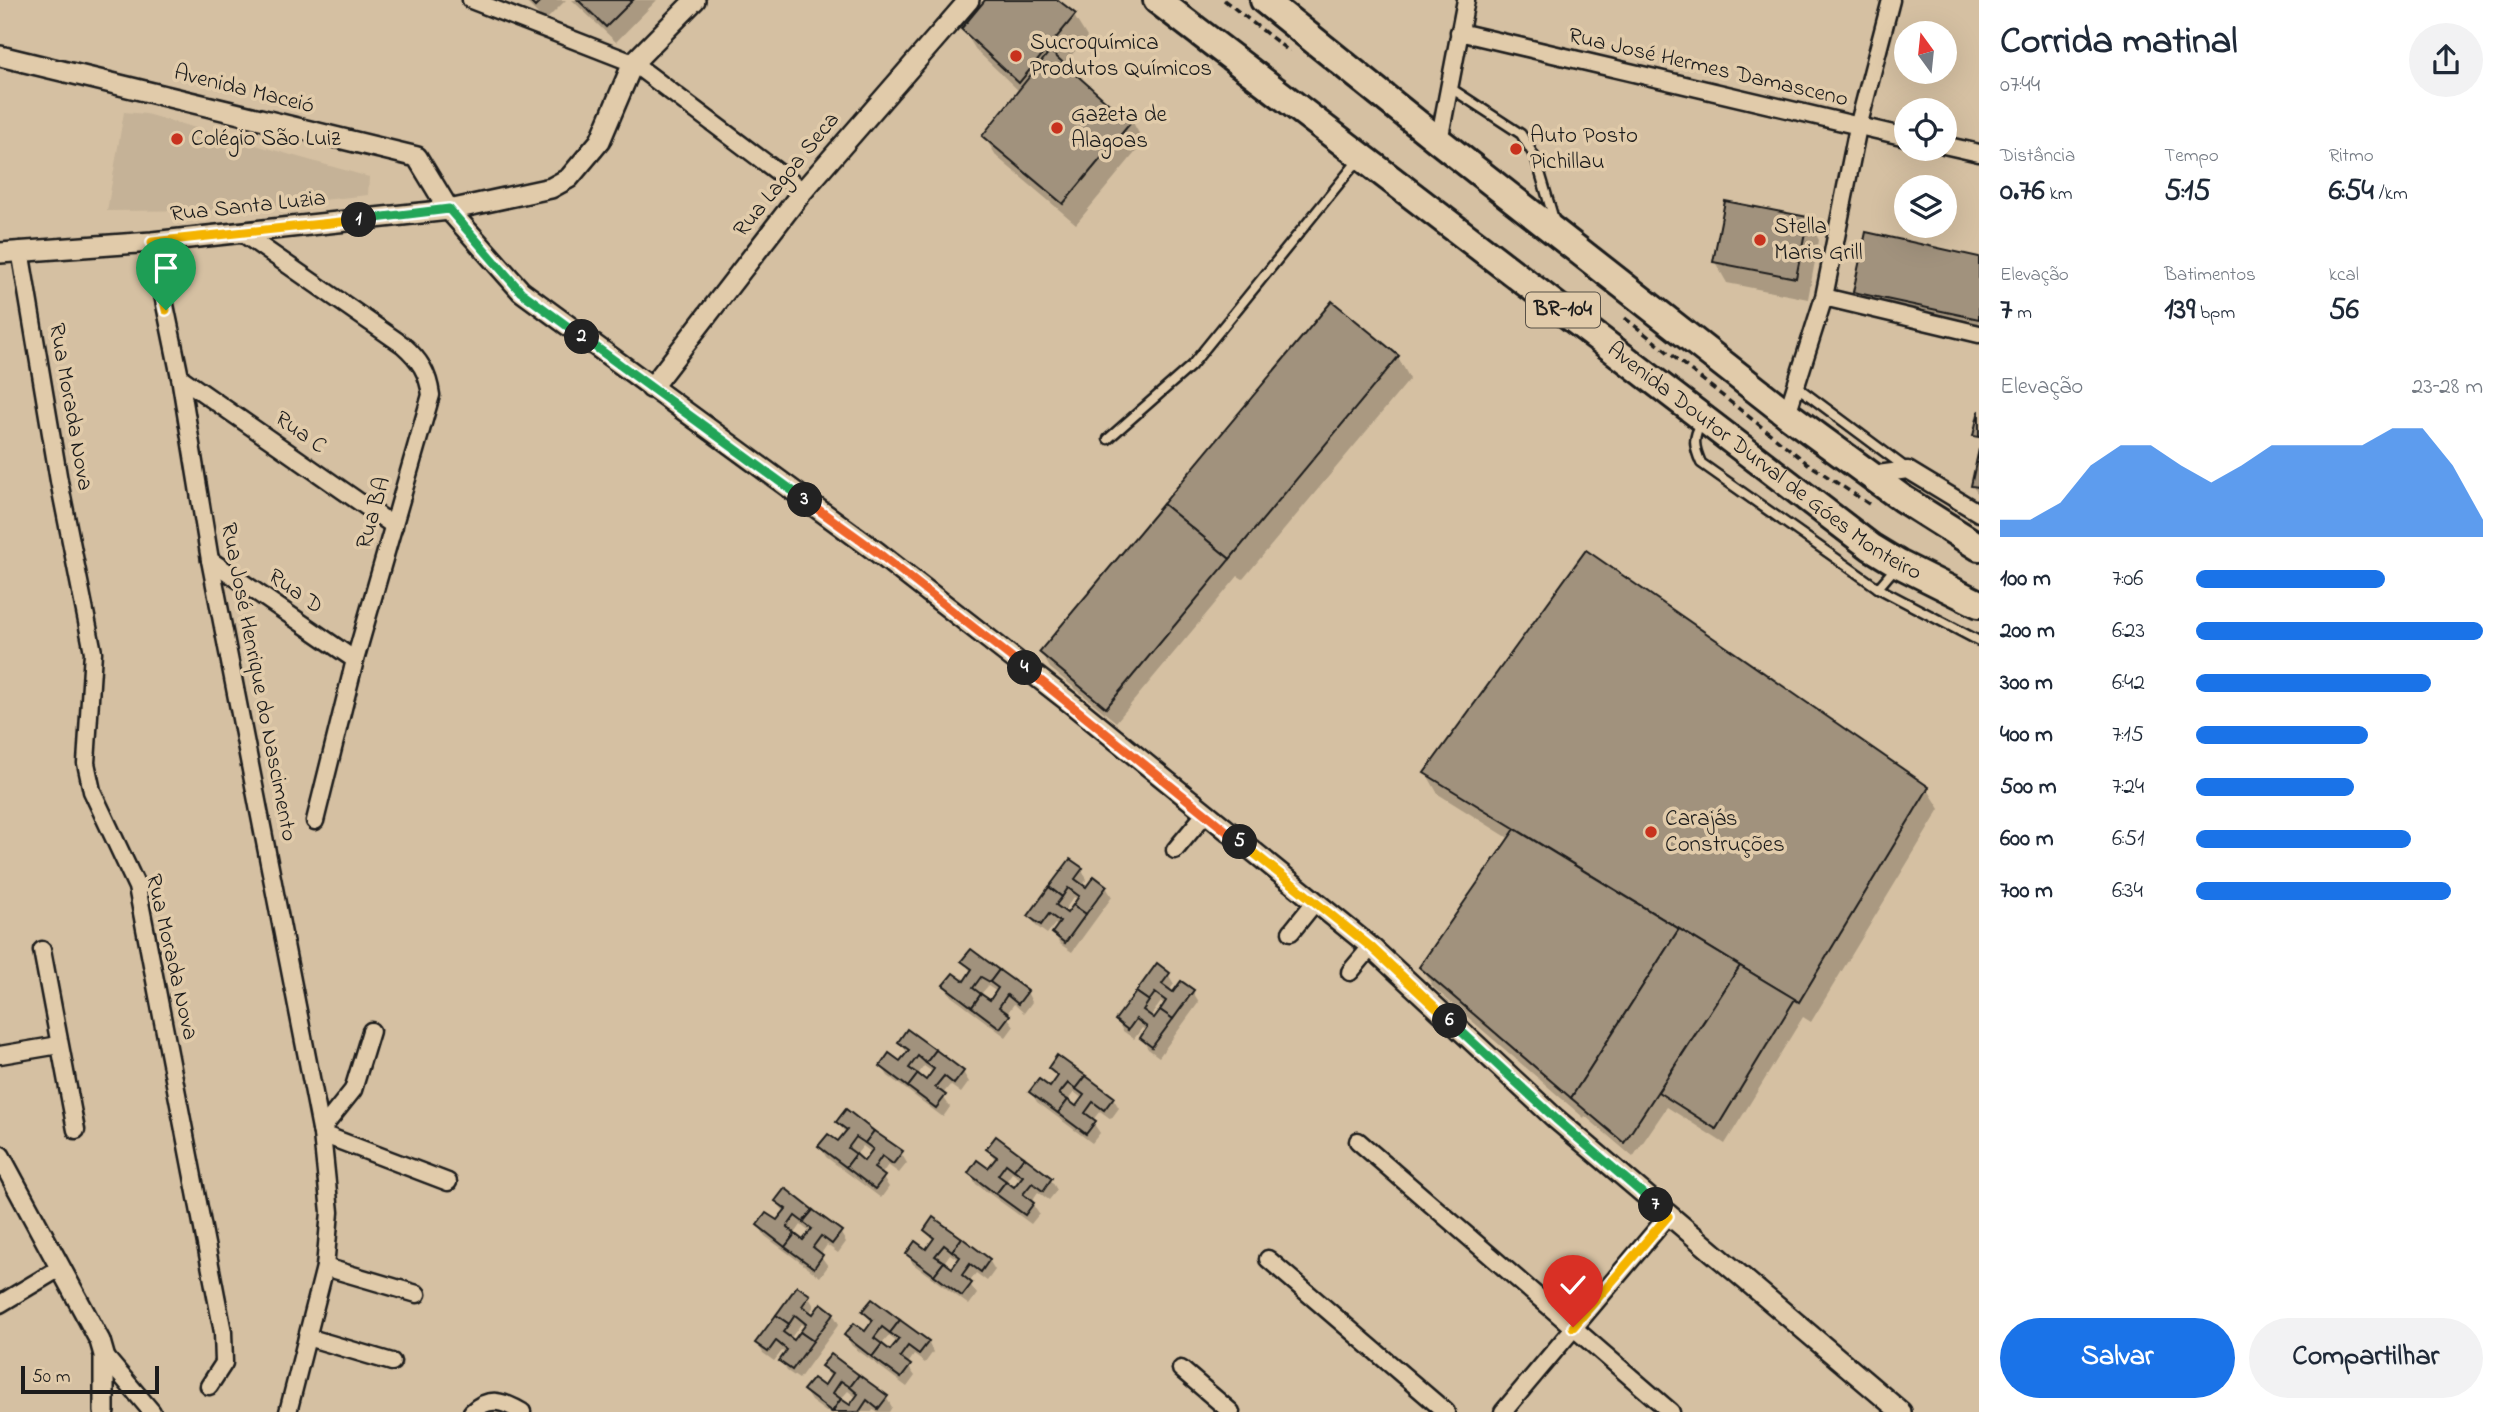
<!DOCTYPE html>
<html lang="pt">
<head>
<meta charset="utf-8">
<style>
  body { margin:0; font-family:"Indie Flower",sans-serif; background:#f2f2f3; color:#1f2937; height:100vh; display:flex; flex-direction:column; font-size:26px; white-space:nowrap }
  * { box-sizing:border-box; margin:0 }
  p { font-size:23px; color:#747a83 }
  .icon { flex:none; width:38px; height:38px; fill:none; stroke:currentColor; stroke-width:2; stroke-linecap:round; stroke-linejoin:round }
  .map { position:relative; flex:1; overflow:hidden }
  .side { display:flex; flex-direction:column; background:#fff; width:525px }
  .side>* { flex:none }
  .needle { width:46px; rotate:345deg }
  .fabs { position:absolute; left:1894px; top:21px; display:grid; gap:14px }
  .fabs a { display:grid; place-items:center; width:63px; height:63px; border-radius:50%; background:#fff; box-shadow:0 7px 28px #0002; font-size:35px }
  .scale { position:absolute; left:21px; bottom:18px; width:138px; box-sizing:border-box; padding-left:7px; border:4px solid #1c1c1c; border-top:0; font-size:19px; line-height:24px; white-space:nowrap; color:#1c1c1c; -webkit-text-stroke:5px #e1cbaa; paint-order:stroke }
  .pin { position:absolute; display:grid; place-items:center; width:60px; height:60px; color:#fff; margin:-72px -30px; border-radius:50% 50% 50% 0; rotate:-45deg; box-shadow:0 0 7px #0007 }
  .pin .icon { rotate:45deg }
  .km { position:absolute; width:35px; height:35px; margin:-18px; border-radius:50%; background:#222; color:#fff; font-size:19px; line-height:35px; text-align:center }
  .round { display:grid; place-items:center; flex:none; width:74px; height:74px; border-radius:37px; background:#f2f2f3 }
  .headline { display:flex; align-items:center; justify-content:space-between; height:119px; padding:0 21px }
  h1 { font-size:38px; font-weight:700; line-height:52px }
  .figures { display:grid; grid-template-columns:repeat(3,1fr); gap:10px; height:119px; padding:7px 21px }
  .figures div { display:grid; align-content:center }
  .figures b { font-size:30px; font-weight:700 }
  .figures small { font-size:19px; font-weight:400 }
  .figures p { font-size:19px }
  .chart { height:196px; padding:14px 21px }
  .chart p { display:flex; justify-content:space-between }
  .chart svg { width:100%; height:126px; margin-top:7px; fill:#1a73e8; opacity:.7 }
  .primary-button { display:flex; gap:14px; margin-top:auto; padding:14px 21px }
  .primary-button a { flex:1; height:80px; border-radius:42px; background:#1a73e8; color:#fff; font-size:28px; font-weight:700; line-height:80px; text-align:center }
  .primary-button a+a { background:#f2f2f3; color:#1f2937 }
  ul { padding:0 21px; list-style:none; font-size:23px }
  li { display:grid; grid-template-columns:112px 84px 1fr; align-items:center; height:52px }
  li i { height:18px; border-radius:9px; background:#1a73e8 }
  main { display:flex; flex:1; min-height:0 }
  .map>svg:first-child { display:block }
  .built { fill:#c5b297 }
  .shadow { fill:#0003; fill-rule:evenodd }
  .building { fill:#a1927d; stroke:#1c1c1c; stroke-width:2 }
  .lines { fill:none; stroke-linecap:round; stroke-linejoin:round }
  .service-casing { stroke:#1c1c1c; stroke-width:13 }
  .minor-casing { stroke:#1c1c1c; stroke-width:21 }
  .tertiary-casing { stroke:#1c1c1c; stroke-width:24 }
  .trunk-casing { stroke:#1c1c1c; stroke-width:32 }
  .path { stroke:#1c1c1c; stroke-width:3.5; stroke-dasharray:7 5; stroke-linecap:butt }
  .service { stroke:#e1cbaa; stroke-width:8 }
  .minor { stroke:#e1cbaa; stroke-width:16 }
  .tertiary { stroke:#e1cbaa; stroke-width:19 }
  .trunk { stroke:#e1cbaa; stroke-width:26 }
  .split-1-casing { stroke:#fff; stroke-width:14 }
  .split-2-casing { stroke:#fff; stroke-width:14 }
  .split-3-casing { stroke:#fff; stroke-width:14 }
  .split-4-casing { stroke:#fff; stroke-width:14 }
  .split-5-casing { stroke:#fff; stroke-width:14 }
  .split-6-casing { stroke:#fff; stroke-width:14 }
  .split-7-casing { stroke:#fff; stroke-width:14 }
  .split-8-casing { stroke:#fff; stroke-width:14 }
  .split-1 { stroke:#f5b400; stroke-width:9 }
  .split-2 { stroke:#22a559; stroke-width:9 }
  .split-3 { stroke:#22a559; stroke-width:9 }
  .split-4 { stroke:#f0652b; stroke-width:9 }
  .split-5 { stroke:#f0652b; stroke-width:9 }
  .split-6 { stroke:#f5b400; stroke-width:9 }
  .split-7 { stroke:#22a559; stroke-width:9 }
  .split-8 { stroke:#f5b400; stroke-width:9 }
  .poi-dot { fill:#c8321e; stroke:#e1cbaa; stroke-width:2.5 }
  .labels { text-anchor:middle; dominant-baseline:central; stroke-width:7; stroke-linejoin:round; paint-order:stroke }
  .shield { fill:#e1cbaa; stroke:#575047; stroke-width:2 }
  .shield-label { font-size:21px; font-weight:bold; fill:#1c1c1c }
  .poi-label { font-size:23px; fill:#1c1c1c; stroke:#e1cbaa; text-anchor:start }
  .street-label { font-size:23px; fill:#1c1c1c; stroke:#e1cbaa }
</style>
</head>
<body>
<main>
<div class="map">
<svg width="1979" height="1412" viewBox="0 0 1979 1412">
  <rect width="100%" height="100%" fill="#d5c0a2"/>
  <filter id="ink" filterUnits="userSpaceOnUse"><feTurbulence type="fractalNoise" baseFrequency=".0143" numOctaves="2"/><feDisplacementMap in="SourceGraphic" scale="14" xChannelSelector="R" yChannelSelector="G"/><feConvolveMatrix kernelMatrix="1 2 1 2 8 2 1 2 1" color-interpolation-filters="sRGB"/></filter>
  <g filter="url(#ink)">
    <polygon class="built" points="124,112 146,114 369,177 368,195 233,210 107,211"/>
    <g class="shadow">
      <polygon points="524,0 566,0 545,21"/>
      <polygon points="572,0 657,0 616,42"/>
      <polygon points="988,0 1055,0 1074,16 1087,37 1063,65 1117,113 1132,121 1144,142 1076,224 997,157 984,136 1020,92 976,50 963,29"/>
      <polygon points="1807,219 1819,240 1808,299 1727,283 1715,262"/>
      <polygon points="1979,258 1979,327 1860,302 1855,292"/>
      <polygon points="1333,303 1398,357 1410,379 1243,579 1238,576 1116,722 1050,668 1041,652"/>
      <polygon points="1979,457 1979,496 1972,485"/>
      <polygon points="1426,773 1927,788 1940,809 1811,1022 1803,1017 1725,1144 1667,1107 1633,1157 1585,1116 1584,1118 1434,988 1421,967 1510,839 1438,794"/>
      <path d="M1070 861 1082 871H1079L1068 885 1071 887 1082 871 1087 879 1082 886 1087 889 1095 878 1106 887 1112 897 1072 952 1060 944 1055 934 1060 927 1055 924 1047 934 1036 926 1030 916ZM1074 897 1079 900 1068 915 1063 912Z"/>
      <path d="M963 961 1027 992 1032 1002 1024 1013 1014 1004 1006 1015 1014 1026 1006 1037 951 996 945 986 964 983 972 973ZM988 986 997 992 990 1002 980 995Z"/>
      <path d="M1168 974 1174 984 1169 991 1174 994 1182 983 1193 992 1199 1002 1159 1057 1148 1049 1142 1038 1147 1031 1142 1028 1134 1039 1123 1031 1117 1021ZM1161 1002 1166 1005 1155 1020 1150 1017Z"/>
      <path d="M900 1042 963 1072 969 1082 961 1093 950 1085 942 1095 950 1107 943 1117 888 1076 882 1066 900 1063 908 1054ZM924 1066 934 1073 926 1083 917 1076Z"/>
      <path d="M1050 1068 1113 1098 1119 1108 1111 1119 1100 1111 1092 1121 1100 1133 1092 1143 1037 1102 1031 1092 1050 1089 1058 1079ZM1074 1092 1083 1099 1076 1109 1067 1102Z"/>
      <path d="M838 1122 901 1153 907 1163 899 1173 888 1165 881 1175 889 1187 881 1198 826 1157 820 1146 839 1144 846 1134ZM863 1146 872 1153 865 1163 855 1156Z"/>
      <path d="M996 1138 1051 1180 1057 1190 1049 1200 1038 1192 1031 1202 1039 1214 1031 1224 976 1184 970 1173 989 1171 996 1161 988 1149ZM1012 1173 1022 1180 1014 1190 1005 1183Z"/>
      <path d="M777 1202 840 1232 846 1242 838 1253 827 1245 820 1255 828 1266 820 1277 765 1236 759 1225 778 1223 785 1213ZM801 1225 811 1233 803 1242 794 1235Z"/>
      <path d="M926 1230 989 1260 995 1270 987 1281 976 1273 969 1283 977 1294 969 1305 913 1264 908 1254 927 1251 934 1241ZM950 1254 960 1261 952 1271 943 1264Z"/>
      <path d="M808 1296 814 1306 809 1314 813 1317 833 1314 839 1324 799 1379 787 1371 781 1361 787 1354 782 1351 774 1361 763 1353 757 1343ZM801 1324 806 1328 795 1343 790 1339Z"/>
      <path d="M864 1311 928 1342 933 1352 925 1363 914 1355 907 1365 915 1376 907 1387 852 1346 846 1336 865 1333 872 1323ZM889 1336 898 1343 891 1352 881 1345Z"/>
      <path d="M823 1366 886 1397 892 1407 889 1412H877L873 1410 872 1412H826L811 1401 805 1391 824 1388 831 1378ZM848 1391 857 1398 850 1407 840 1400Z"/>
    </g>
    <g class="building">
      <polygon points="528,0 542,0 535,7"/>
      <polygon points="578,0 633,0 606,27"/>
      <polygon points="985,0 1058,0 1076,14 1019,83 961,29"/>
      <polygon points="1050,51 1118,112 1133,120 1063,204 982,136"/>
      <polygon points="1725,201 1808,217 1796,278 1713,262"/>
      <polygon points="1866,232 1979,257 1979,319 1853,292"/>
      <polygon points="1332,301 1399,356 1230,559 1163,504"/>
      <polygon points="1979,410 1979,437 1973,436"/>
      <polygon points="1979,449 1979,487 1971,486"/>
      <polygon points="1163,504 1230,559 1106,708 1039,652"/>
      <polygon points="1586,550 1929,787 1799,1002 1424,773"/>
      <polygon points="1515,829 1679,929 1571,1098 1419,967"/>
      <polygon points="1070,859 1083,868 1075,879 1086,887 1094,876 1107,886 1086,914 1073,905 1079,896 1068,888 1062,897 1049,887"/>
      <polygon points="1049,887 1062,897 1056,905 1067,913 1073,905 1086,914 1065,943 1052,933 1060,922 1049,914 1041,925 1028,916"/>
      <polygon points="1679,929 1740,966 1624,1143 1571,1098"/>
      <polygon points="971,949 999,970 990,982 981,977 973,988 981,994 972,1007 943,985 953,973 964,981 972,969 961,961"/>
      <polygon points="1157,963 1170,973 1162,984 1173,992 1181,981 1194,990 1173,1019 1160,1010 1166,1001 1155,993 1149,1001 1136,992"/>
      <polygon points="1740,966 1795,999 1716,1129 1658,1092"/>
      <polygon points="999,970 1028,991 1018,1004 1007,995 999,1007 1010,1015 1000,1028 972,1007 981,994 990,1000 998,988 990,982"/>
      <polygon points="1136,992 1149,1001 1143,1010 1154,1018 1160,1010 1173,1019 1152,1047 1140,1038 1147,1027 1136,1019 1128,1030 1115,1020"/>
      <polygon points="907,1029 936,1050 926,1063 918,1056 909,1068 918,1074 908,1087 880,1066 889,1053 900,1061 909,1050 898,1042"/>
      <polygon points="936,1050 964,1071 954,1084 944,1076 935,1087 946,1095 936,1108 908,1087 918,1074 926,1080 934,1069 926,1063"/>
      <polygon points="1057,1055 1086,1076 1076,1089 1068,1083 1059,1094 1068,1100 1058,1113 1029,1092 1039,1079 1050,1087 1058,1076 1048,1068"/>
      <polygon points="1086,1076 1114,1097 1104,1110 1093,1102 1085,1113 1096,1121 1086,1134 1058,1113 1068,1100 1076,1106 1084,1095 1076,1089"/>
      <polygon points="846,1109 874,1131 865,1143 856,1137 848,1148 856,1154 846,1167 818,1146 828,1134 838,1141 847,1130 836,1122"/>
      <polygon points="874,1131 903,1151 893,1164 882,1156 874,1168 885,1176 875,1189 846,1167 856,1154 864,1161 873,1149 865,1143"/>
      <polygon points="996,1136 1024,1157 1014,1170 1006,1164 998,1175 1006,1181 996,1194 968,1173 977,1160 988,1168 997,1157 986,1149"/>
      <polygon points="1024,1157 1052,1178 1043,1191 1032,1183 1023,1194 1034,1203 1025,1215 996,1194 1006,1181 1014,1187 1023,1176 1014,1170"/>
      <polygon points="785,1188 813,1210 803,1222 795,1216 787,1227 795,1234 785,1247 757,1225 766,1213 777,1220 786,1209 775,1201"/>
      <polygon points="813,1210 842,1231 832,1244 821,1236 813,1247 823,1255 814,1268 785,1247 795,1234 803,1240 812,1229 803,1222"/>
      <polygon points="933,1217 962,1238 952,1251 944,1245 935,1256 944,1262 934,1275 906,1254 915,1241 926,1249 934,1238 924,1230"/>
      <polygon points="962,1238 990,1259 981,1272 970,1264 962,1275 972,1283 962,1296 934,1275 944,1262 952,1268 960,1257 952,1251"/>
      <polygon points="797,1286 810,1295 802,1306 813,1314 821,1303 834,1313 813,1341 800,1332 806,1324 795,1315 789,1324 776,1315"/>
      <polygon points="872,1299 900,1320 890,1333 882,1327 874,1338 882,1344 872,1357 844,1335 854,1323 865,1331 873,1320 862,1311"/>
      <polygon points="776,1315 789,1324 783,1332 794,1340 800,1332 813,1341 792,1370 779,1361 787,1350 776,1341 768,1352 755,1343"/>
      <polygon points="900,1320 929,1341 919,1354 908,1346 900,1357 911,1365 901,1378 872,1357 882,1344 890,1350 899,1339 890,1333"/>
      <polygon points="831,1354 859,1375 850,1387 841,1381 833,1393 841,1399 832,1412 803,1390 813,1378 824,1386 832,1374 821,1366"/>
      <polygon points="859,1375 888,1396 878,1409 867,1400 859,1412 832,1412 841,1399 850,1405 858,1394 850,1387"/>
    </g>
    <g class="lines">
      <defs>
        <g id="service">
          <polyline points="1449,87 1521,134 1536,159 1555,223"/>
          <polyline points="1796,386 1906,468"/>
          <path d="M1702 422C1692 438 1694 447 1701 463L1878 588 1896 567"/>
          <polyline points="1108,439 1191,366 1360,158"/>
          <polyline points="1878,588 1979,641"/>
        </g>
        <g id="minor">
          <polyline points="471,0 633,63 803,191"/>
          <polyline points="1459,32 1906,137"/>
          <polyline points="1439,141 1466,0"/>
          <polyline points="1944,145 1979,153"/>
          <path d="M242 233 403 345C420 360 428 373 431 395L355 660 315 821"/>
          <polyline points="152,242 180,377 210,560 322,1134 330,1212 325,1267 288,1412"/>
          <polyline points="20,250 59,481 93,652 86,763 92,791 137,887 223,1332 224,1363 209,1386"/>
          <polyline points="1824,297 1979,334"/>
          <polyline points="180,377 394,526"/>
          <polyline points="1787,414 1824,297 1858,127 1891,0"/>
          <polyline points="1870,475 1908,470 1979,513"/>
          <polyline points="210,560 355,660"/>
          <polyline points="1175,850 1205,814"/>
          <polyline points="1291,932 1315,902"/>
          <polyline points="42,950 76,1130"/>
          <polyline points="1350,972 1371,947"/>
          <polyline points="0,1055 59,1045"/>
          <polyline points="321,1130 353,1090 371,1031"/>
          <polyline points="322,1134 448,1182"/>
          <polyline points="1358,1141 1671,1412"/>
          <polyline points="1268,1259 1446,1412"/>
          <polyline points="325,1267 417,1294"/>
          <polyline points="0,1304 60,1268"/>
          <polyline points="307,1337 392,1362"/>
          <polyline points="104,1355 152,1412"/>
          <polyline points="1181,1369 1231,1412"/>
          <path d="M472 1412C489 1396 503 1401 522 1412"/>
          <polyline points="1503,1412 1668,1216"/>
        </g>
        <g id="tertiary">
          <polyline points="0,56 417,157 449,210 521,291 877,552 1072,704 1371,947 1556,1119 1901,1412"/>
          <polyline points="0,253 152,242 449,210 551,188 569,178 600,141 633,63 695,0"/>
          <polyline points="651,388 803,191 969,0"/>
          <polyline points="0,1156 100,1341 104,1355 104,1412"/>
        </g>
        <g id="trunk">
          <path id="s1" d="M1157 0 1871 547 1899 564 1979 604"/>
          <polyline points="1264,0 1439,141 1787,414 1903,499 1979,547"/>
        </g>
      </defs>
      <use href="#service" class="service-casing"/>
      <use href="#minor" class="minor-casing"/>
      <use href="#tertiary" class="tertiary-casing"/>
      <use href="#trunk" class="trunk-casing"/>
      <g class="path">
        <polyline points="1224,0 1290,52"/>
        <polyline points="1625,318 1807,463 1869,504"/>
      </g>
      <use href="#service" class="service"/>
      <use href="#minor" class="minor"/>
      <use href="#tertiary" class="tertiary"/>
      <use href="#trunk" class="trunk"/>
    </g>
  </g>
  <g class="lines" filter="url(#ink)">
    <defs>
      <polyline id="split-1" points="166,310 152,242 359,220"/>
      <polyline id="split-2" points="359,220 449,209 521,292 582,337"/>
      <polyline id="split-3" points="582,337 805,500"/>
      <polyline id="split-4" points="805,500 877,552 1025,668"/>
      <polyline id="split-5" points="1025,668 1240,842"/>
      <polyline id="split-6" points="1240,842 1371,947 1450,1021"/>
      <polyline id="split-7" points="1450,1021 1556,1119 1656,1205"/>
      <polyline id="split-8" points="1573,1327 1668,1216 1656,1205"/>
    </defs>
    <use href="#split-1" class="split-1-casing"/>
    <use href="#split-2" class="split-2-casing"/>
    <use href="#split-3" class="split-3-casing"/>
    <use href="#split-4" class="split-4-casing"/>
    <use href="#split-5" class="split-5-casing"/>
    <use href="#split-6" class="split-6-casing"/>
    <use href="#split-7" class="split-7-casing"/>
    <use href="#split-8" class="split-8-casing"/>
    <use href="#split-1" class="split-1"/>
    <use href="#split-2" class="split-2"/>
    <use href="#split-3" class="split-3"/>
    <use href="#split-4" class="split-4"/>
    <use href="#split-5" class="split-5"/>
    <use href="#split-6" class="split-6"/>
    <use href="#split-7" class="split-7"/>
    <use href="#split-8" class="split-8"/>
  </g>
  <g class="poi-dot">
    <circle cx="1016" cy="56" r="7"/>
    <circle cx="1057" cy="128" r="7"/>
    <circle cx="177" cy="139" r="7"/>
    <circle cx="1516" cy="149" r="7"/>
    <circle cx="1760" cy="240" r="7"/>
    <circle cx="1651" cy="832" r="7"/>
  </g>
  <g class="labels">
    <rect class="shield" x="1526" y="292.5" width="74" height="35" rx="5"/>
    <g class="shield-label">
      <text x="1563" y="310">BR-104</text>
    </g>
    <g class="poi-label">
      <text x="1030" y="43">Sucroquímica<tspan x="1030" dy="26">Produtos Químicos</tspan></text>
      <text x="1071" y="115">Gazeta de<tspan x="1071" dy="26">Alagoas</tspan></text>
      <text x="1530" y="136">Auto Posto<tspan x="1530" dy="26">Pichillau</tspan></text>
      <text x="191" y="139">Colégio São Luiz</text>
      <text x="1774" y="227">Stella<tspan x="1774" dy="26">Maris Grill</tspan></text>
      <text x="1665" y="819">Carajás<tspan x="1665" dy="26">Construções</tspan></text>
    </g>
    <g class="street-label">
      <text transform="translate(1708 68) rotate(13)">Rua José Hermes Damasceno</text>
      <text transform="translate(244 90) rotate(14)">Avenida Maceió</text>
      <text transform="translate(787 175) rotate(-51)">Rua Lagoa Seca</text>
      <text transform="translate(248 207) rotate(-6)">Rua Santa Luzia</text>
      <text transform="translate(70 407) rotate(80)">Rua Morada Nova</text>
      <text transform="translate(300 433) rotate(35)">Rua C</text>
      <text stroke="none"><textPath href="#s1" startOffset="763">Avenida Doutor Durval de Góes Monteiro</textPath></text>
      <text transform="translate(374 513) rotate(-74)">Rua BA</text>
      <text transform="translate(295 592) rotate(35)">Rua D</text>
      <text transform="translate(258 682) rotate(79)">Rua José Henrique do Nascimento</text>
      <text transform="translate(171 957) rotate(77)">Rua Morada Nova</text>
    </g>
  </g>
</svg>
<div class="fabs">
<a><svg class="needle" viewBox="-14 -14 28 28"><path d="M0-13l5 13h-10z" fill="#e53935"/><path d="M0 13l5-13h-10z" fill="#747a83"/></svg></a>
<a><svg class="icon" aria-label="locate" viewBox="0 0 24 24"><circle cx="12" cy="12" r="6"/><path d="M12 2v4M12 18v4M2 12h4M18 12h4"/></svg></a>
<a><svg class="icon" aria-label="layers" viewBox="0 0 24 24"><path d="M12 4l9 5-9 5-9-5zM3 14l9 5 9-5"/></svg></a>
</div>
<div class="scale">50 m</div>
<div class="pin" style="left:166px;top:310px;background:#1e9e55"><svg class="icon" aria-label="arrive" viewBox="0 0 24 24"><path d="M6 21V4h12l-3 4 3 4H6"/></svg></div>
<div class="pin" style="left:1573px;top:1327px;background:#d93025"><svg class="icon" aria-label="check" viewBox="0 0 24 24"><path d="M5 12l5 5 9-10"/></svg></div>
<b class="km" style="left:359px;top:220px">1</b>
<b class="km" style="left:582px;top:337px">2</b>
<b class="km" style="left:805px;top:500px">3</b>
<b class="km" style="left:1025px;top:668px">4</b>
<b class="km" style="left:1240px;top:842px">5</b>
<b class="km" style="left:1450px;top:1021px">6</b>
<b class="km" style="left:1656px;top:1205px">7</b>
</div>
<section class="side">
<div class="headline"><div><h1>Corrida matinal</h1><p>07:44</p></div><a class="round"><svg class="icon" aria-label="share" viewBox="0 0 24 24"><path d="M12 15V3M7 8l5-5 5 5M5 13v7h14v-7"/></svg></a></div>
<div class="figures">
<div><p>Distância</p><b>0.76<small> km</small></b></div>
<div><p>Tempo</p><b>5:15</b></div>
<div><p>Ritmo</p><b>6:54<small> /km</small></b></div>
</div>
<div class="figures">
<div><p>Elevação</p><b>7<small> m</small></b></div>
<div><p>Batimentos</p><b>139<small> bpm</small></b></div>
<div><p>kcal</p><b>56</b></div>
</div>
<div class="chart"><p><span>Elevação</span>23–28 m</p>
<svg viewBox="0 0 160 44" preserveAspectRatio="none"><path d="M0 44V38L10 38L20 32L30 19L40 12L50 12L60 19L70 25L80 19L90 12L100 12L110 12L120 12L130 6L140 6L150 19L160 38V44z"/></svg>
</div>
<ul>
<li><b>100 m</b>7:06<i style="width:66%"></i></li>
<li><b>200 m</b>6:23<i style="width:100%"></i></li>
<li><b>300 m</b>6:42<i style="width:82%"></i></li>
<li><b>400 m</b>7:15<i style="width:60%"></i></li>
<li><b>500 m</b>7:24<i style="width:55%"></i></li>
<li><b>600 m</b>6:51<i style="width:75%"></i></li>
<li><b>700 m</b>6:34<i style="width:89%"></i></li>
</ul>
<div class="primary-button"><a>Salvar</a><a>Compartilhar</a></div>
</section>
</main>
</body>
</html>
